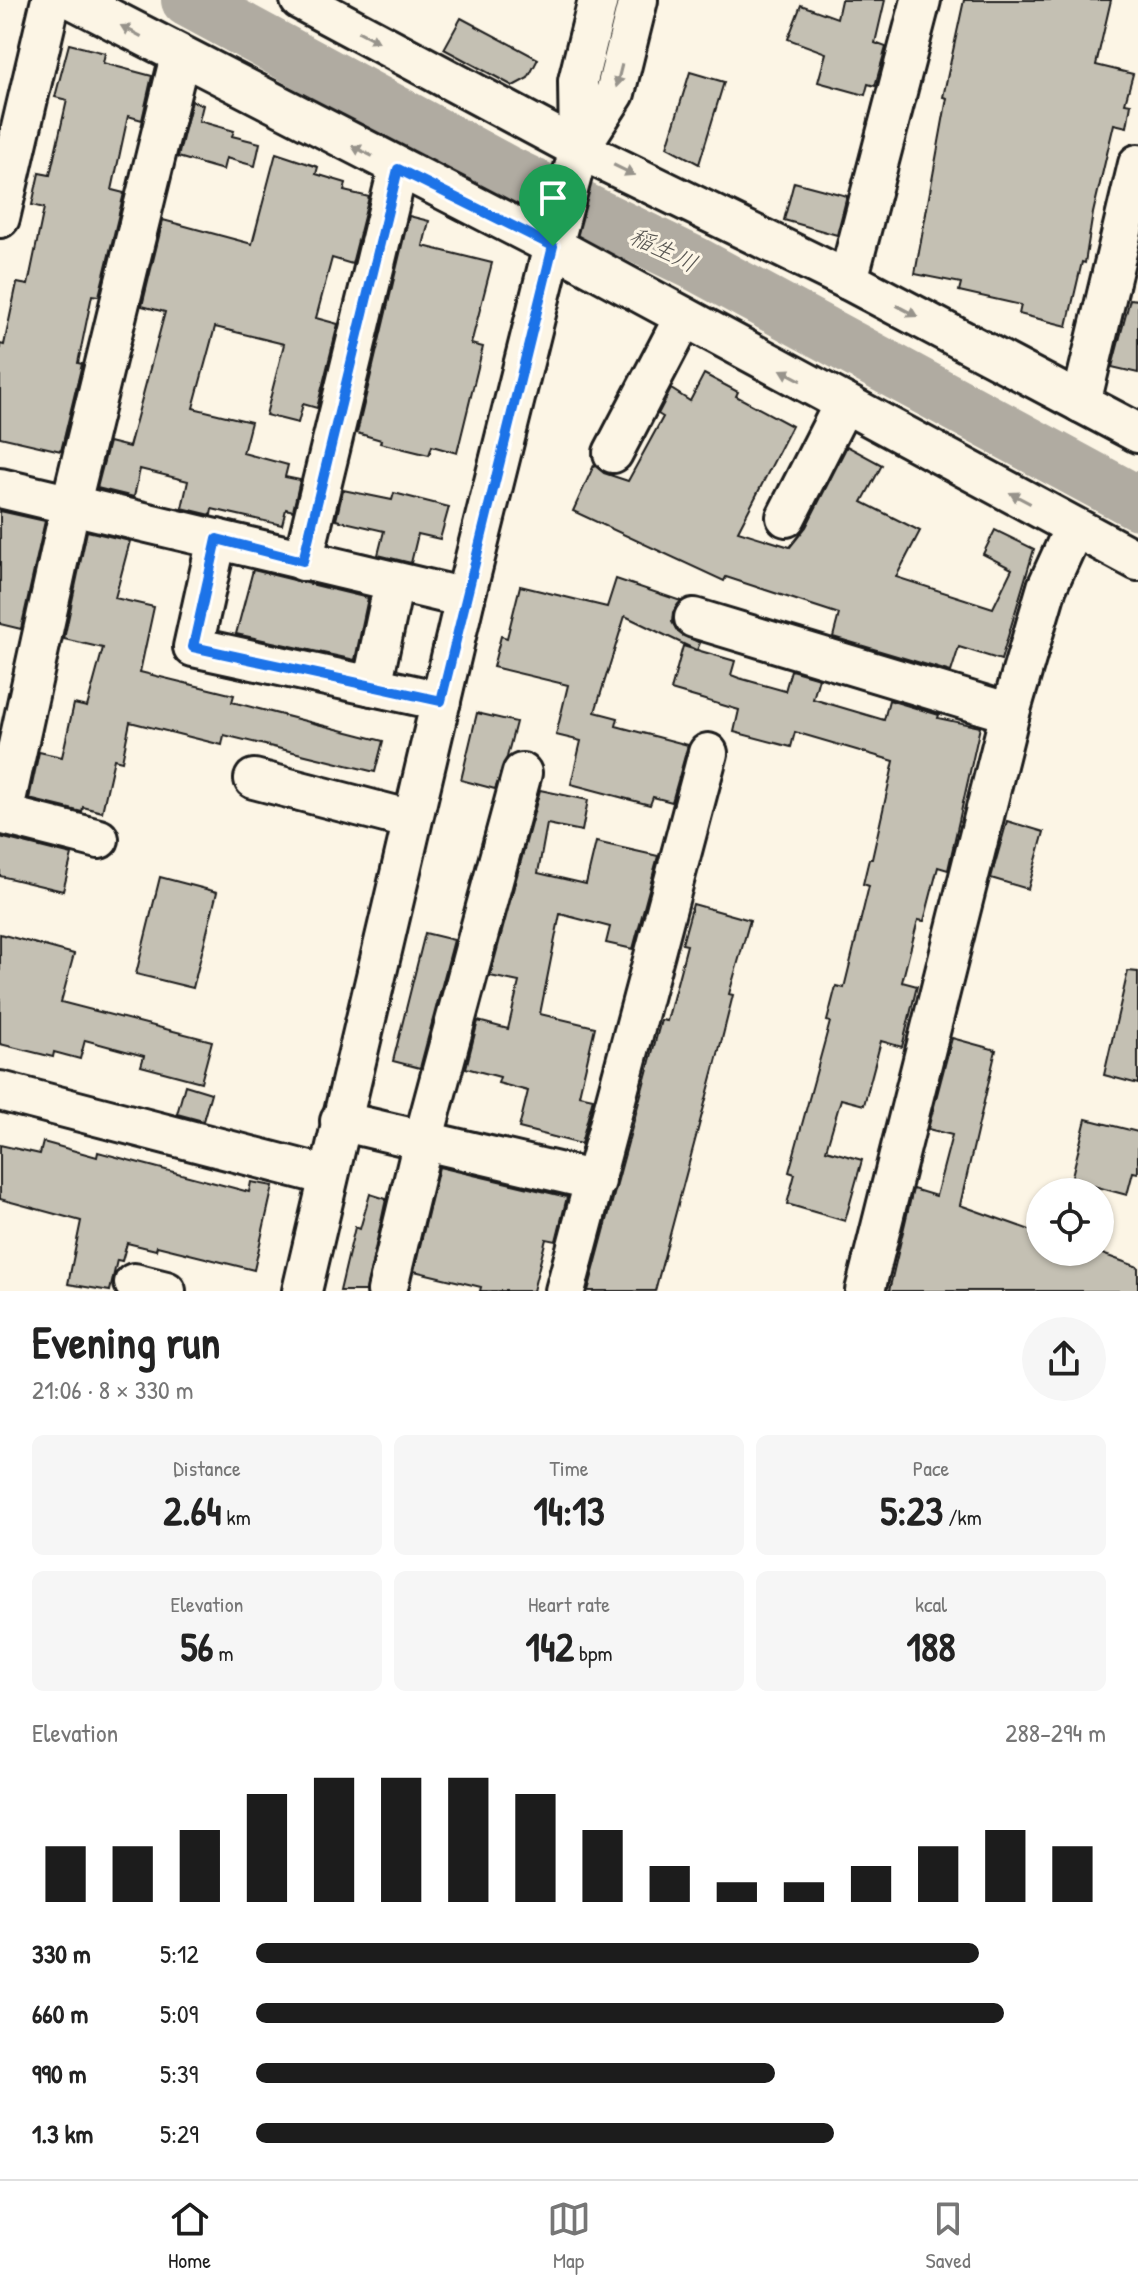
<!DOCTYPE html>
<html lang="en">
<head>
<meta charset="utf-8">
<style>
  body { margin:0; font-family:"Patrick Hand","Klee One",sans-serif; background:#f6f6f6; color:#222; height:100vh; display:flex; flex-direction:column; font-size:30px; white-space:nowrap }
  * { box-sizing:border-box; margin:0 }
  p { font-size:26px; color:#767676 }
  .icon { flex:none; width:44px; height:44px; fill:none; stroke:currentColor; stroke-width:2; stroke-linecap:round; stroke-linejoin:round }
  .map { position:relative; height:1291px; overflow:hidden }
  .sheet { display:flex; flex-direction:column; background:#fff; flex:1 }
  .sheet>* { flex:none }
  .buttons { position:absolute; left:1026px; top:1178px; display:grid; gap:16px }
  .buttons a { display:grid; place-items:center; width:88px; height:88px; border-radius:50%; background:#fff; box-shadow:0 2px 6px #0004; font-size:40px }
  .pin { position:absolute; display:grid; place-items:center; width:68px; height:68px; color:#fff; margin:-82px -34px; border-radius:50% 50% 50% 0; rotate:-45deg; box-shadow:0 0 8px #0007 }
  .pin .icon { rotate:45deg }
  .round { display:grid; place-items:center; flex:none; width:84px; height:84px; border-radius:42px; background:#f6f6f6 }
  .summary { display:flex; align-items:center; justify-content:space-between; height:136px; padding:0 32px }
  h1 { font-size:44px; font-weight:700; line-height:60px }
  .figures { display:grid; grid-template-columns:repeat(3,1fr); gap:12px; height:136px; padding:8px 32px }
  .figures div { display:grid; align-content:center; border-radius:12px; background:#f6f6f6; text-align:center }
  .figures b { font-size:40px; font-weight:700 }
  .figures small { font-size:22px; font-weight:400 }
  .figures p { font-size:22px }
  .chart { height:224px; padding:16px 32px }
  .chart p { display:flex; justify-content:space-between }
  .chart svg { width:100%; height:144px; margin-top:8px; stroke:#1c1c1c; stroke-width:6 }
  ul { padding:0 32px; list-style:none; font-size:26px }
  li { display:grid; grid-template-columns:128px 96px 1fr; align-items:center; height:60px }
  li i { height:20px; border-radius:10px; background:#1c1c1c }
  .tabs { display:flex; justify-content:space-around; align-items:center; height:112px; border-top:2px solid #e0e0e0; background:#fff; font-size:22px; color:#767676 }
  .tabs a { display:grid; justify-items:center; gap:4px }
  .tabs .on { color:#1c1c1c }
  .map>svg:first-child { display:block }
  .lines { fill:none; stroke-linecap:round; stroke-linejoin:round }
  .river { stroke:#b0aba1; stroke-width:54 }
  .building { fill:#c4c0b3; stroke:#1c1c1c; stroke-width:2 }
  .minor-casing { stroke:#1c1c1c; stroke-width:44 }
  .minor { stroke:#fcf5e5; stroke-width:38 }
  .oneway { fill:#97938b }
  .route-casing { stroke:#fff; stroke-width:16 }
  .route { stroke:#1a73e8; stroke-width:10 }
  .labels { text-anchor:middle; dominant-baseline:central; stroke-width:6; stroke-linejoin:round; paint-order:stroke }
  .water-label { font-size:24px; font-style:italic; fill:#575551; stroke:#fcf5e5 }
</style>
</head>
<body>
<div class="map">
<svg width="1138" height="1291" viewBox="0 0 1138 1291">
  <rect width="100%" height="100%" fill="#fcf5e5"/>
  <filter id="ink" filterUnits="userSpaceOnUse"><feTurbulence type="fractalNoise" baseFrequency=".0125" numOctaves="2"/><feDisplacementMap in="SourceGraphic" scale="16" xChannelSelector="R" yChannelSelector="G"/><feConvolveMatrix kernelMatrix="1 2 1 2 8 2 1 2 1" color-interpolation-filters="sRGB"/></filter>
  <g filter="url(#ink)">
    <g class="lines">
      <polyline class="river" points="188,0 504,171 694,263 1138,503"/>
    </g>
    <g class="building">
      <polygon points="841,0 885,0 875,43 886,47 875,86 868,84 865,95 818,82 826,53 788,39 801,5 837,18"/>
      <polygon points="964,0 1111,0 1096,65 1133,74 1125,103 1131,104 1127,127 1114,124 1093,213 1085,263 1082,262 1067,326 1019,314 1021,305 959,291 961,283 915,274 947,98 943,97"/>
      <polygon points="461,18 538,59 528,78 513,86 444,49"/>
      <polygon points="69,44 105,53 103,63 152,76 142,120 128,116 112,190 124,193 99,296 92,295 78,363 82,364 61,451 0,437 0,344 4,345 17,283 28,285 44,208 32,205 39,173 50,175 67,100 55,97"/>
      <polygon points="690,72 724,82 699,164 667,147"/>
      <polygon points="192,101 203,105 199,121 234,131 232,136 260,143 255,166 226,158 223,170 178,157"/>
      <polygon points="276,153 318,167 316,174 346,183 344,191 369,197 352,264 332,258 316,318 338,324 317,408 303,404 298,423 266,415 284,344 215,327 193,408 251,422 243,453 288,465 285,477 300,480 293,511 286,509 282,525 212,509 211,515 182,508 188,481 140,469 134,497 97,488 109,442 129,447 165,312 142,306 163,220 252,244"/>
      <polygon points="794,182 847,196 837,235 784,220"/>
      <polygon points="409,216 429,221 423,246 492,263 471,344 483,347 457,453 432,446 429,455 380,443 381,440 357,433"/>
      <polygon points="1130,299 1138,300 1138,373 1112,367"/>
      <polygon points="704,374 738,392 736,396 792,426 738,531 790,547 806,527 847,446 882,465 862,502 920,531 896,577 993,608 1012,569 983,554 995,530 1034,549 1001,660 959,647 951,672 833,637 839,614 726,577 724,581 573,511 594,465 604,473 628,481 663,417 658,414 671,389 690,401"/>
      <polygon points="343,490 392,500 394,493 449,507 440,539 418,534 411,563 378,555 384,531 336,520"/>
      <polygon points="0,511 45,521 21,629 0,624"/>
      <polygon points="87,531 130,541 115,598 154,607 140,672 234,695 232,702 383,741 375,772 224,735 222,745 130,722 122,761 114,759 102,812 83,807 82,812 29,799 39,752 62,757 74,704 87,707 103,648 64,639"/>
      <polygon points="253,570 368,598 355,660 236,634"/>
      <polygon points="616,579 681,601 673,612 672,622 678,632 700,643 697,650 735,661 731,675 739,678 785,691 791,670 819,678 813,699 884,720 889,700 939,715 938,718 980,727 948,870 938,867 924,921 918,920 902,982 917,986 902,1047 881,1041 864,1105 841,1099 826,1150 862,1160 845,1221 787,1204 795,1174 789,1172 830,1022 827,1021 836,986 844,988 869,886 863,884 869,859 872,859 894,761 795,732 791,747 734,732 739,710 671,690 683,646 696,650 625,616 595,712 618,718 616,726 688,745 672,802 653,797 650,805 571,784 581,741 556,735 568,685 493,667 501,636 507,638 520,586 607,607"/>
      <polygon points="477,713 516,722 507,757 495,789 461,780"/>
      <polygon points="540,790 588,800 582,831 547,824 538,873 586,884 596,842 658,856 633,949 606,943 610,927 560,914 540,1014 595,1027 579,1095 593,1098 581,1144 519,1128 528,1091 498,1083 500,1077 466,1068 478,1021 508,1029 519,982 490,976"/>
      <polygon points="1007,821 1044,832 1028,889 991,878"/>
      <polygon points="0,837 72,855 63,891 0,876"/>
      <polygon points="160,877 217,892 193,988 136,974"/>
      <polygon points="693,904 750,920 729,994 733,995 722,1039 655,1291 588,1291 661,1020 667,1021 687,945 682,944"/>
      <polygon points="425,933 454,940 420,1068 393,1061"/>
      <polygon points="0,934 74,954 61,1002 212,1041 201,1082 141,1066 144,1056 85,1040 80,1059 54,1052 53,1057 0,1044"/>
      <polygon points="1128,971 1138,972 1138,1084 1104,1075"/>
      <polygon points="952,1038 996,1050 960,1205 1033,1231 1031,1236 1040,1239 1040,1252 1097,1252 1138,1267 1138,1291 889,1291 913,1189 936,1196 952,1135 928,1129"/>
      <polygon points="185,1085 211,1093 203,1121 177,1114"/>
      <polygon points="1086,1119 1138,1132 1138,1173 1133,1172 1127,1195 1071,1180"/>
      <polygon points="43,1142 97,1157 98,1152 249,1192 251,1182 273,1186 254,1270 157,1246 156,1250 127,1243 122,1261 117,1260 110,1291 68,1284 81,1221 0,1199 0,1145 40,1154"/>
      <polygon points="439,1167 567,1197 556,1241 546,1239 533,1291 480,1291 481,1287 414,1271"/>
      <polygon points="370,1194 386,1199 366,1291 340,1291 355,1227 360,1229"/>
    </g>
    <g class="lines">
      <defs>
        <g id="minor">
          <polyline points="74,0 553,246 1138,561"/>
          <polyline points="300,0 579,149 848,280 1138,433"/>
          <polyline points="579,149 578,81 598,0"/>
          <polyline points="0,218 51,0"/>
          <polyline points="848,280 921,0"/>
          <polyline points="1081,403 1138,164"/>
          <polyline points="613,453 684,317"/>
          <polyline points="0,488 465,598"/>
          <polyline points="786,517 844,403"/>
          <polyline points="217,539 193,647 441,701"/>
          <polyline points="303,561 398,169"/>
          <polyline points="694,618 1010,713"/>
          <polyline points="372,686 394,582"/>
          <polyline points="254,779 412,820"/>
          <polyline points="0,814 99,839"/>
          <polyline points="3,814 71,503 180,56"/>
          <polyline points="0,1091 328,1176"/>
          <polyline points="340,1121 596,1181"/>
          <polyline points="134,1283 166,1291"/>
          <polyline points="302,1291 465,598 553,246 579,149 615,93 638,0"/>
          <polyline points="387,1291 423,1141 522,773"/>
          <polyline points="565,1291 708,753"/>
          <polyline points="865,1291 1010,713 1047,587 1074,528"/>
        </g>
      </defs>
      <use href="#minor" class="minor-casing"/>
      <use href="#minor" class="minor"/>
    </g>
    <defs><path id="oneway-solid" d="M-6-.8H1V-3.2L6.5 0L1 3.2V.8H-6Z" transform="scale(2)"/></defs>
    <g class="oneway">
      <use href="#oneway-solid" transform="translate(131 31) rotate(-152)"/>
      <use href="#oneway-solid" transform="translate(369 37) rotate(28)"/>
      <use href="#oneway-solid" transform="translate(619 76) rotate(104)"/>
      <use href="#oneway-solid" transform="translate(362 151) rotate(-153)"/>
      <use href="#oneway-solid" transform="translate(624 170) rotate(26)"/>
      <use href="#oneway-solid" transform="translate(907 311) rotate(28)"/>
      <use href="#oneway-solid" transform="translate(791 375) rotate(-152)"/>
      <use href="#oneway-solid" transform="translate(1020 498) rotate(-152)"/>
    </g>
  </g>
  <g class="lines" filter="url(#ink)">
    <defs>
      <polygon id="route" points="398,169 553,246 441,701 193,647 217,539 303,561"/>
    </defs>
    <use href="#route" class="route-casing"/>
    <use href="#route" class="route"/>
  </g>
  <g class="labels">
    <g class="water-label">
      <text transform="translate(664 249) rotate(26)">稲生川</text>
    </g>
  </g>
</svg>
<div class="buttons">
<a><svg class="icon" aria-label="locate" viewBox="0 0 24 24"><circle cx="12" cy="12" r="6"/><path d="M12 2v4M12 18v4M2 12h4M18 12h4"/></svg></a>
</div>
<div class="pin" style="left:553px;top:246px;background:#1e9e55"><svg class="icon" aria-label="arrive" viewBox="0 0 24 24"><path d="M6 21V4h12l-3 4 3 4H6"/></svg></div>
</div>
<section class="sheet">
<div class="summary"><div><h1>Evening run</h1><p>21:06 · 8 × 330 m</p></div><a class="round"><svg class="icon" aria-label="share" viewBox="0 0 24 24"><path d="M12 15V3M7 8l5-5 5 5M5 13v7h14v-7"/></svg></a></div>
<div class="figures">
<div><p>Distance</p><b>2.64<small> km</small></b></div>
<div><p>Time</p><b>14:13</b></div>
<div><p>Pace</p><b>5:23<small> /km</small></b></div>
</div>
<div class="figures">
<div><p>Elevation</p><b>56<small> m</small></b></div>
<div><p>Heart rate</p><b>142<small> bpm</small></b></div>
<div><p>kcal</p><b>188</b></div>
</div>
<div class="chart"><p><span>Elevation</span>288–294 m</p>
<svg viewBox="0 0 160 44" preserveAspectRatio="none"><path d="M5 44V27M15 44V27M25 44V22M35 44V11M45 44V6M55 44V6M65 44V6M75 44V11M85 44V22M95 44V33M105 44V38M115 44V38M125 44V33M135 44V27M145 44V22M155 44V27"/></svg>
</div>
<ul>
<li><b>330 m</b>5:12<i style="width:85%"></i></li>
<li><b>660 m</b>5:09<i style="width:88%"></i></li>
<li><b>990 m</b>5:39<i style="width:61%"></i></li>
<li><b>1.3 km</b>5:29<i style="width:68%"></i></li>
</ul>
</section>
<nav class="tabs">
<a class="on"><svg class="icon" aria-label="home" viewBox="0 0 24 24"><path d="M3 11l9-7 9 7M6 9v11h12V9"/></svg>Home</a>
<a><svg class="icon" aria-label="map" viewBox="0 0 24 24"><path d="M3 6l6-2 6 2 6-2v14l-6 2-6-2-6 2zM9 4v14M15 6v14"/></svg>Map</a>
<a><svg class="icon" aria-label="saved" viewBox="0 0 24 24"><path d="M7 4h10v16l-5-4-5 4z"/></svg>Saved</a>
</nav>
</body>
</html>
